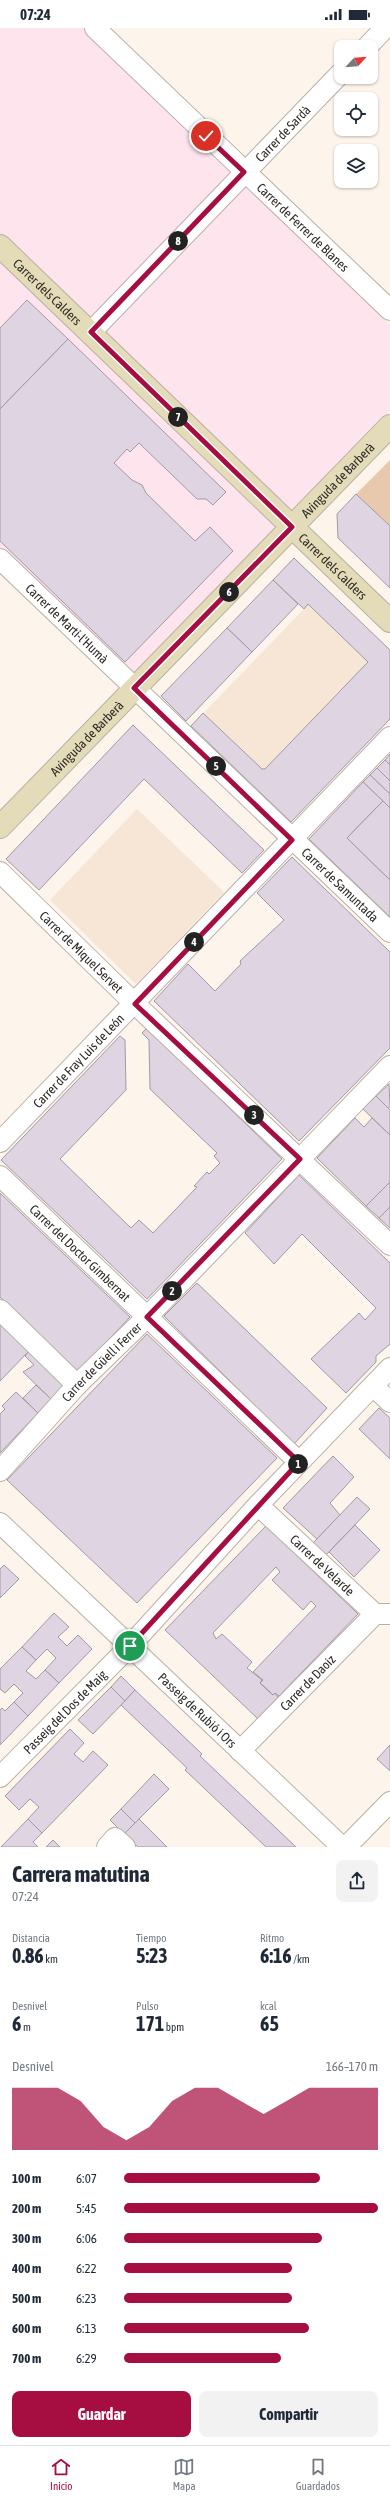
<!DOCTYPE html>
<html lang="es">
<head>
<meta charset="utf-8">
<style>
  body { margin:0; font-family:"Asap Condensed",sans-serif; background:#f2f2f3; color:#1f2937; height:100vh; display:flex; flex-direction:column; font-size:15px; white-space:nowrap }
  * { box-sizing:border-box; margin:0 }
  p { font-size:13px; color:#747a83 }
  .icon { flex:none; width:22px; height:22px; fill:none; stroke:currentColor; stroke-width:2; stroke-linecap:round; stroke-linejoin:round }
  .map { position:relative; height:1819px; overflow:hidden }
  .side { display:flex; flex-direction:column; background:#fff; flex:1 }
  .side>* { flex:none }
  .needle { width:26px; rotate:64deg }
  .tools { position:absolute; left:334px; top:12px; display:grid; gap:8px }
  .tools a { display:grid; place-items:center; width:44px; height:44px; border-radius:8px; background:#fff; box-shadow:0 1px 3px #0004; font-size:20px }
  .pin { position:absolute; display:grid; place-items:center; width:34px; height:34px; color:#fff; margin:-17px; border:2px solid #fff; border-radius:50%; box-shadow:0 1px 4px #0007 }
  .km { position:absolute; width:20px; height:20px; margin:-10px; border-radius:50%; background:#222; color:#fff; font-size:11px; line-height:20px; text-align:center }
  .round { display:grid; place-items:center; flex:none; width:42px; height:42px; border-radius:8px; background:#f2f2f3 }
  .overview { display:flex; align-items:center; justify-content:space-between; height:68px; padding:0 12px }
  h1 { font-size:22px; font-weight:700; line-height:30px }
  .stats { display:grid; grid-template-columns:repeat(3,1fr); gap:6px; height:68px; padding:4px 12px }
  .stats div { display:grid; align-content:center }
  .stats b { font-size:20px; font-weight:700 }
  .stats small { font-size:11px; font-weight:400 }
  .stats p { font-size:11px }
  .chart { height:112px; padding:8px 12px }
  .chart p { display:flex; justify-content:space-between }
  .chart svg { width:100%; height:72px; margin-top:4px; fill:#a60d40; opacity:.7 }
  .action { display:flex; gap:8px; margin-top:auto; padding:8px 12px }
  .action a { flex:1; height:46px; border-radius:8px; background:#a60d40; color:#fff; font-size:16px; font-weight:700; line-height:46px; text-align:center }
  .action a+a { background:#f2f2f3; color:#1f2937 }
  ul { padding:0 12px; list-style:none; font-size:13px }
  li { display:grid; grid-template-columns:64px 48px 1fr; align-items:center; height:30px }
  li i { height:10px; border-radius:5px; background:#a60d40 }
  .status { display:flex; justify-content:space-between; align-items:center; height:28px; padding:0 20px; background:#fff; direction:ltr }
  .status svg { height:11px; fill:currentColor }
  .tabs { display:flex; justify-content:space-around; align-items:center; height:56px; border-top:1px solid #e0e1e3; background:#fff; font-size:11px; color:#747a83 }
  .tabs a { display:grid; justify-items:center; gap:2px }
  .tabs .current { color:#a60d40 }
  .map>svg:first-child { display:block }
  .industrial { fill:#fde4ed }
  .built { fill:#f7e5d5 }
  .green { fill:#e8c9ad }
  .building { fill:#dfd5e2; stroke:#a299a5 }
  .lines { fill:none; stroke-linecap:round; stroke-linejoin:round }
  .street-casing { stroke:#bbb0a5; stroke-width:22 }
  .secondary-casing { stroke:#bbb0a5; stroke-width:24 }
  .street { stroke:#fff; stroke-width:20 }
  .secondary { stroke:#e4dbb8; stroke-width:22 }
  .route-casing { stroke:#fff; stroke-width:8 }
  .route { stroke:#a60d40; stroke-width:5 }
  .labels { text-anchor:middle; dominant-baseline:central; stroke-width:3.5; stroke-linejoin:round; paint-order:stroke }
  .street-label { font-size:13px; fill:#2d2925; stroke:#fff }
</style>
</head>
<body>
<div class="status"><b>07:24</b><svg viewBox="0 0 49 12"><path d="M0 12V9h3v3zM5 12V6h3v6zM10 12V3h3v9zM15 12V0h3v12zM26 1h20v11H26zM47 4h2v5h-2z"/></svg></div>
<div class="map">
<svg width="390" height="1819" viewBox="0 0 390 1819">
  <rect width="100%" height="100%" fill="#fdf4eb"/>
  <polygon class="industrial" points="0,0 87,0 390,296 390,383 134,652 0,522"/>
  <g class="built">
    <polygon points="294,530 390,622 291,794 191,698 304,581 273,552"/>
    <polygon points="137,781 224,864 136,956 50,872"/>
  </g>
  <polygon class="green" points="390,432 390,498 356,466"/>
  <g class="building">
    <polygon points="27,272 68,311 0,381 0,300"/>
    <polygon points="68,311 226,464 213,477 206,471 197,471 139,415 130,424 127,421 114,435 132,452 142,457 146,465 195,513 210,499 233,523 125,634 0,513 0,381"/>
    <polygon points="356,466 390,498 390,560 338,510 337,486"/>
    <polygon points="294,530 390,622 390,691 291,794 191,698 203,685 262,741 265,741 368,634 308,576 304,581 273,552"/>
    <polygon points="273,552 298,576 252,624 227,600"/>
    <polygon points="227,600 252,624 186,693 161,668"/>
    <polygon points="133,697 264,822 242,845 144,751 39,862 6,831"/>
    <polygon points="390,726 390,737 385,732"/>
    <polygon points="385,732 390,737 390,753 377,740"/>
    <polygon points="377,740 390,753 390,766 370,747"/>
    <polygon points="370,747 390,766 390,780 363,754"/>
    <polygon points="363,754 383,773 347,810 390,852 390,889 309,811"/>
    <polygon points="383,773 390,780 390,852 347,810"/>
    <polygon points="292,829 390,924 390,1020 299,1113 154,973 188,936 215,963 241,936 240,933 284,892 257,865"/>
    <polygon points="147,1000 282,1131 147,1271 1,1132 120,1008 125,1012 126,1062 60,1131 131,1200 139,1192 153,1205 197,1159 194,1158 207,1144 209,1146 220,1135 214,1128 217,1125 150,1061 149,1012 142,1005"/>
    <polygon points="389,1056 390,1078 388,1081 376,1068"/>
    <polygon points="376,1068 390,1082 390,1107 363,1081"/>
    <polygon points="355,1090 364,1099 372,1090 390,1107 390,1154 366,1178 317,1130"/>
    <polygon points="299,1147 390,1235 390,1316 376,1328 376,1334 346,1365 311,1331 359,1285 365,1292 376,1280 302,1206 274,1236 245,1205"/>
    <polygon points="390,1154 390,1179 379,1190 366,1178"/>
    <polygon points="0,1165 130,1289 78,1344 0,1269"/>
    <polygon points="390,1179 390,1200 379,1190"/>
    <polygon points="197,1255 327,1380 294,1416 164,1288"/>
    <polygon points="0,1296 29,1323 0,1353"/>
    <polygon points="147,1306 277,1430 137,1575 7,1452"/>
    <polygon points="29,1323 64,1357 51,1371 23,1344 34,1337 25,1328"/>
    <polygon points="36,1357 51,1371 38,1385 23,1370"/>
    <polygon points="16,1364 38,1385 0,1425 0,1386 5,1381 2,1378"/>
    <polygon points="379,1380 390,1390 390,1431 359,1401"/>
    <polygon points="333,1428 354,1449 330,1475 340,1487 317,1511 283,1480"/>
    <polygon points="357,1469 370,1481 326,1527 313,1515"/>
    <polygon points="355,1497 380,1522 354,1549 329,1524"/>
    <polygon points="266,1498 358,1586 279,1668 275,1665 273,1667 260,1655 263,1652 253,1644 316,1578 311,1573 303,1582 272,1552 280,1544 276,1539 213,1605 216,1611 222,1606 252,1634 247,1640 262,1652 260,1655 273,1667 275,1665 278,1669 258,1691 165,1602"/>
    <polygon points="4,1537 19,1551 0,1570 0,1541"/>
    <polygon points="54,1585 69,1599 58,1609 67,1618 78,1607 92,1621 59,1655 45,1642 56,1630 47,1621 36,1632 22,1619"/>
    <polygon points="22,1619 36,1632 26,1643 36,1651 45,1642 59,1655 28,1688 14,1674 23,1665 14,1656 5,1665 0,1661 0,1641"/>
    <polygon points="121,1648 135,1662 125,1673 111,1659"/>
    <polygon points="111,1659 125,1673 93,1706 78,1692"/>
    <polygon points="135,1662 202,1726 200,1728 296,1819 266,1819 185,1742 187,1740 121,1677"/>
    <polygon points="14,1674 28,1688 0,1717 0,1682 2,1680 5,1683"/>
    <polygon points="70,1701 84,1715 74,1726 83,1734 93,1723 108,1737 42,1805 28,1791 39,1779 30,1771 19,1782 5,1768"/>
    <polygon points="390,1717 390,1743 377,1731"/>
    <polygon points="154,1746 169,1761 135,1795 121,1781"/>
    <polygon points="121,1781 135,1795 124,1806 110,1792"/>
    <polygon points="28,1791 42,1805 33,1814 38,1819 1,1819"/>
    <polygon points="139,1791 167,1819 138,1819 124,1806"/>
    <polygon points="53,1812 60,1819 46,1819"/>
  </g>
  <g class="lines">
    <defs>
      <g id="street">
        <path id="s1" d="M95 0 390 282"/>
        <polyline points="367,19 385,0"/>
        <path id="s2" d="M91 304 341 45"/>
        <path id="s3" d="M0 531 390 904"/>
        <path id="s4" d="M0 844 135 976 390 1217"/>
        <path id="s5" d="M0 1114 390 709"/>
        <path id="s6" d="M0 1148 299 1434"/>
        <polyline points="0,1282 77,1357"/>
        <polyline points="373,1358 390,1374"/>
        <path id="s7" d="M0 1443 77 1357 147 1289 390 1038"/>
        <path id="s8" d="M258 1477 375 1586H390"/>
        <path id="s9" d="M0 1495 342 1819"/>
        <path id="s10" d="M240 1723 375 1586"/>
        <path id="s11" d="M0 1749 130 1618 258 1477 390 1340"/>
        <polyline points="107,1819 115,1810 125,1819"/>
        <polyline points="346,1819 390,1774"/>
      </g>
      <g id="secondary">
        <path id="s12" d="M0 218 390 593"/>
        <path id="s13" d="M0 799 390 398"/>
      </g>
    </defs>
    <use href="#street" class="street-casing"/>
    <use href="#secondary" class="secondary-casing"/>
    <use href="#street" class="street"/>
    <use href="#secondary" class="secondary"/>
  </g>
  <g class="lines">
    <defs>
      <polyline id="route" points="130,1618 299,1434 147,1289 300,1131 135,976 292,812 134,660 292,499 91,304 244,144 206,108"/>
    </defs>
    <use href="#route" class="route-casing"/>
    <use href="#route" class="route"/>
  </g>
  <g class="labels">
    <g class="street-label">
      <text stroke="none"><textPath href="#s2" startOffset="276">Carrer de Sardà</textPath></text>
      <text stroke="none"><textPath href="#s1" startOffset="288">Carrer de Ferrer de Blanes</textPath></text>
      <text stroke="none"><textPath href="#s12" startOffset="66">Carrer dels Calders</textPath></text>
      <text stroke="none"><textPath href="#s13" startOffset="484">Avinguda de Barberà</textPath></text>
      <text stroke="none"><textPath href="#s12" startOffset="462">Carrer dels Calders</textPath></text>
      <text stroke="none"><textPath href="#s3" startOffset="93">Carrer de Martí-l'Humà</textPath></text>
      <text stroke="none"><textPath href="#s13" startOffset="124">Avinguda de Barberà</textPath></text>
      <text stroke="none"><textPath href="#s3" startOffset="471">Carrer de Samuntada</textPath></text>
      <text stroke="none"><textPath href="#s4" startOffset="114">Carrer de Miquel Servet</textPath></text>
      <text stroke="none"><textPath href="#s5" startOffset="113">Carrer de Fray Luis de León</textPath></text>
      <text stroke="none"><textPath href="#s6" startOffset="111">Carrer del Doctor Gimbernat</textPath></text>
      <text stroke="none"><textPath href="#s7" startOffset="149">Carrer de Güell i Ferrer</textPath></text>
      <text stroke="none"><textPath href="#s8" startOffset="88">Carrer de Velarde</textPath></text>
      <text stroke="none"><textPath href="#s10" startOffset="96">Carrer de Daoiz</textPath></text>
      <text stroke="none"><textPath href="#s9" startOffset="272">Passeig de Rubió i Ors</textPath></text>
      <text stroke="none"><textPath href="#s11" startOffset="92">Passeig del Dos de Maig</textPath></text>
    </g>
  </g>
</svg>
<div class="tools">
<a><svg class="needle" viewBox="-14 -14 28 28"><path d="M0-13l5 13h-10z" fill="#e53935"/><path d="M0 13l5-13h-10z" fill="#747a83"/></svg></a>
<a><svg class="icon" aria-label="locate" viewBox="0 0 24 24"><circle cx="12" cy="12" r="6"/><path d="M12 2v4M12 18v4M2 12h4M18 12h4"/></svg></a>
<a><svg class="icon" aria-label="layers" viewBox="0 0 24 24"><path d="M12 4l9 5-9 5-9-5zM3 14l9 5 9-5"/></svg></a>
</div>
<div class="pin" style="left:130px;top:1618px;background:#1e9e55"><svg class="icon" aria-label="arrive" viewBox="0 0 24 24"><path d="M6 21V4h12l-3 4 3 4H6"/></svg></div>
<div class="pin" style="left:206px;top:108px;background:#d93025"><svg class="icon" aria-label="check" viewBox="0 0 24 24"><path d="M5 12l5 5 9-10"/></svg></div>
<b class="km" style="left:298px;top:1436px">1</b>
<b class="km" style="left:172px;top:1263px">2</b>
<b class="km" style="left:254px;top:1087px">3</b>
<b class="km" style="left:194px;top:914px">4</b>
<b class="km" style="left:216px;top:738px">5</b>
<b class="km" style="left:229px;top:564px">6</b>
<b class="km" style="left:178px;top:389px">7</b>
<b class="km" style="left:178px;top:213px">8</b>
</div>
<section class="side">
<div class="overview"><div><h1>Carrera matutina</h1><p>07:24</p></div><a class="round"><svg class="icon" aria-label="share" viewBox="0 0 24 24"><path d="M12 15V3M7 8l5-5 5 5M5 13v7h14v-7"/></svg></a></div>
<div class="stats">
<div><p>Distancia</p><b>0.86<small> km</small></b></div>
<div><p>Tiempo</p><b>5:23</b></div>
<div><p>Ritmo</p><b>6:16<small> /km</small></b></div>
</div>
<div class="stats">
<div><p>Desnivel</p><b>6<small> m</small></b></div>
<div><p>Pulso</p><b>171<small> bpm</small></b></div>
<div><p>kcal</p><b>65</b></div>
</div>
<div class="chart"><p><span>Desnivel</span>166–170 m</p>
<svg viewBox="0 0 160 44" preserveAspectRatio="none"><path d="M0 44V6L10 6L20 6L30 14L40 30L50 38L60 30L70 14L80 6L90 6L100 14L110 22L120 14L130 6L140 6L150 6L160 6V44z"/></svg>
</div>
<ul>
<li><b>100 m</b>6:07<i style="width:77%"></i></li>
<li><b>200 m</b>5:45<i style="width:100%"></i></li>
<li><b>300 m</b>6:06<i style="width:78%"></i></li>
<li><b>400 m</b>6:22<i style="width:66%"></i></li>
<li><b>500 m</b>6:23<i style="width:66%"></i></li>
<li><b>600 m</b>6:13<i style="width:73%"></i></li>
<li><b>700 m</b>6:29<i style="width:62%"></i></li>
</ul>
<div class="action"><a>Guardar</a><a>Compartir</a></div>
</section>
<nav class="tabs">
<a class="current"><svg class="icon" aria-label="home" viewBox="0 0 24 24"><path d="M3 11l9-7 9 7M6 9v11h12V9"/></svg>Inicio</a>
<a><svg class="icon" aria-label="map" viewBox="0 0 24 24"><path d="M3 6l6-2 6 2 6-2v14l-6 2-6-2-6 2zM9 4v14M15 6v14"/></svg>Mapa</a>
<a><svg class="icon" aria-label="saved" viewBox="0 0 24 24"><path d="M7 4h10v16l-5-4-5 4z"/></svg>Guardados</a>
</nav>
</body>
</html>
